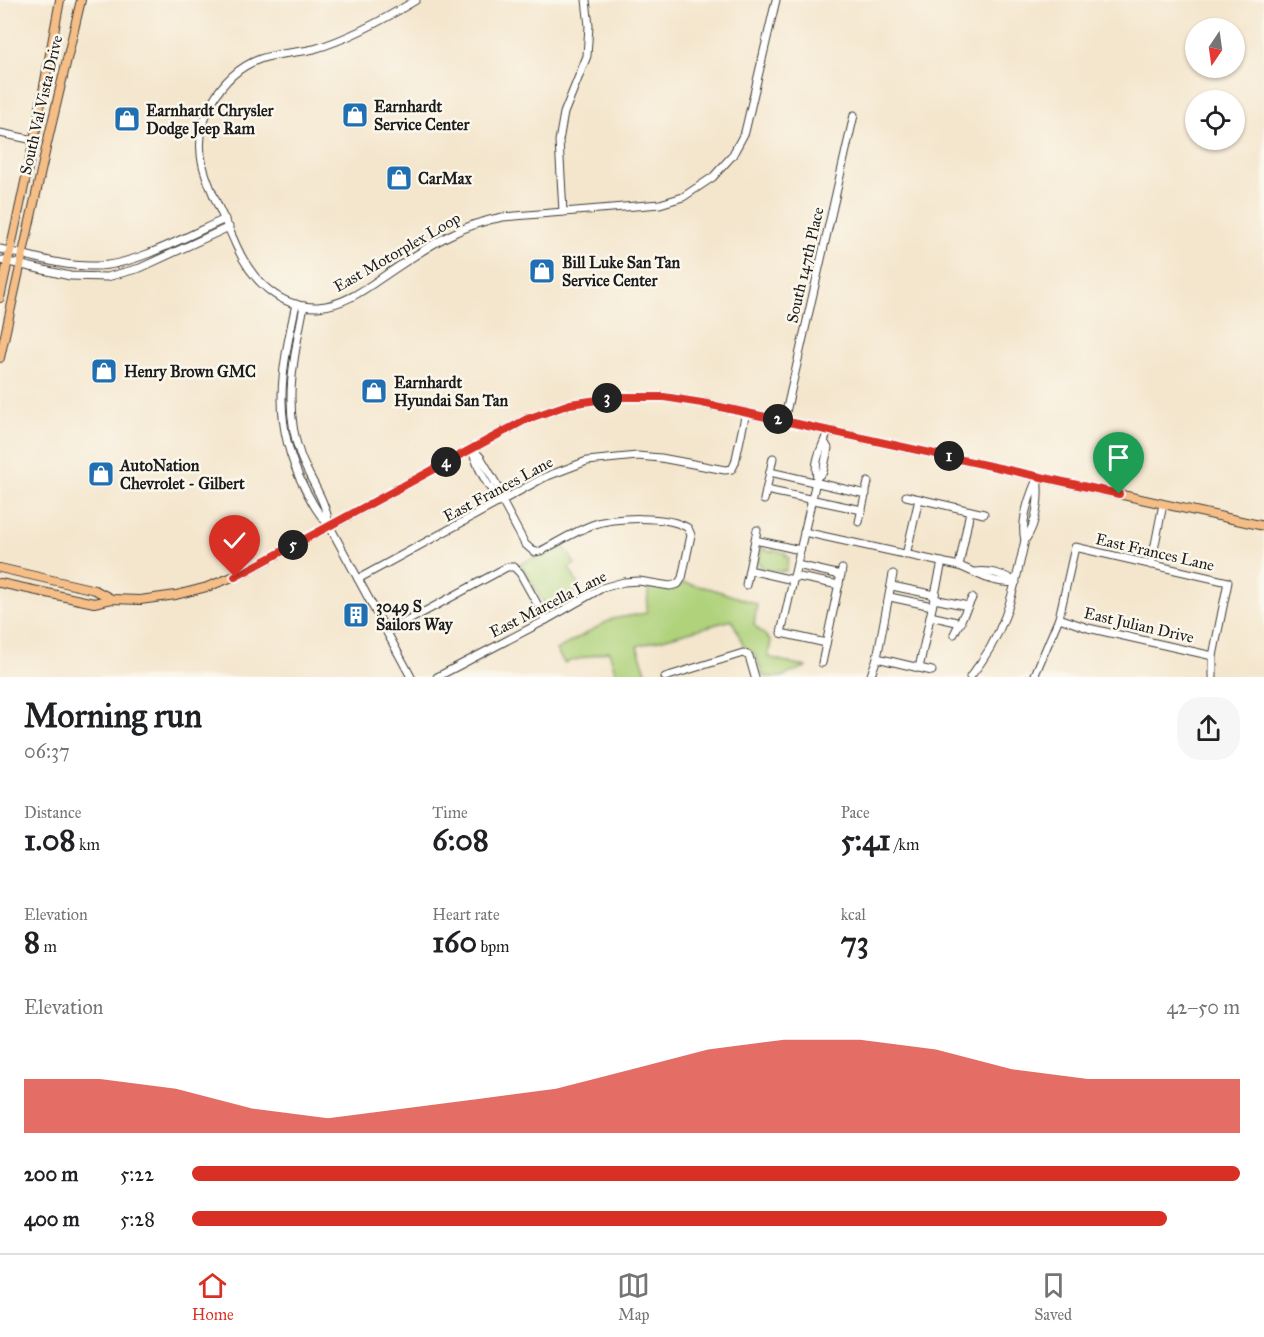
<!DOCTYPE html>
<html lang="en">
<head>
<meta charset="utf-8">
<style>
  body { margin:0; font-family:"IM FELL Great Primer",serif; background:#f6f6f6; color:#202124; height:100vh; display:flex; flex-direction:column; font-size:22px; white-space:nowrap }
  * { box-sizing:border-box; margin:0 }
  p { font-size:20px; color:#757577 }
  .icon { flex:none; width:33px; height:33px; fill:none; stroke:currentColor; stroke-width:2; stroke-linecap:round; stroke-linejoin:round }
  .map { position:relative; height:677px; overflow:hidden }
  .sheet { display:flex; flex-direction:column; background:#fff; flex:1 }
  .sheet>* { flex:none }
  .needle { width:39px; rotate:193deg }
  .controls { position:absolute; left:1185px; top:18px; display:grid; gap:12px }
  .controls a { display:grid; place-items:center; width:60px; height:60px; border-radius:50%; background:#fff; box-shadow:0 2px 4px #0004; font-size:30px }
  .pin { position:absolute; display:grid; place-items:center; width:51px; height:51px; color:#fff; margin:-62px -26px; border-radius:50% 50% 50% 0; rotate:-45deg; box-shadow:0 0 6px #0007 }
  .pin .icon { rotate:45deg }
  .km { position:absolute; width:30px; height:30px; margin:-15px; border-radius:50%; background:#222; color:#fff; font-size:16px; line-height:30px; text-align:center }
  .round { display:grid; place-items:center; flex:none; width:63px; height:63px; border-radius:24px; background:#f6f6f6 }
  .summary { display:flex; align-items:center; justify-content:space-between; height:102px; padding:0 24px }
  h1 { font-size:33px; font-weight:800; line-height:45px }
  .stats { display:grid; grid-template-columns:repeat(3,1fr); gap:9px; height:102px; padding:6px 24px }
  .stats div { display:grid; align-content:center }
  .stats b { font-size:30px; font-weight:800 }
  .stats small { font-size:16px; font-weight:400 }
  .stats p { font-size:16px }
  .chart { height:168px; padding:12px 24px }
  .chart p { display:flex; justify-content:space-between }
  .chart svg { width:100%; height:108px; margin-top:6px; fill:#d93025; opacity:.7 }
  ul { padding:0 24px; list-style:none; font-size:20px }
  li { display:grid; grid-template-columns:96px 72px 1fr; align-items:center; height:45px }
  li i { height:15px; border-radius:8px; background:#d93025 }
  .tabs { display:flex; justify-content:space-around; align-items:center; height:84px; border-top:2px solid #e0e0e0; background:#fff; font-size:16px; color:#757577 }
  .tabs a { display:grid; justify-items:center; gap:3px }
  .tabs .on { color:#d93025 }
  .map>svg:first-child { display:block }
  .green { fill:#afd27a; stroke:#66774b; stroke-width:1.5 }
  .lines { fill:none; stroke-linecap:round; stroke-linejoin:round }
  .minor-casing { stroke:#3c3a37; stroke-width:9 }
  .major-casing { stroke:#3c3a37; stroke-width:10 }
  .minor { stroke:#fff; stroke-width:7 }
  .major { stroke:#f6be87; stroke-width:8 }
  .route-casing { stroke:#fff; stroke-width:12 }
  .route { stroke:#d93025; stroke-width:8 }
  .labels { text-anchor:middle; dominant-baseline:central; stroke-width:5; stroke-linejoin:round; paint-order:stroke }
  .street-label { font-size:16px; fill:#1c1c1c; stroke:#fbf7ec }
  .poi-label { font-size:16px; font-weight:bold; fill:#1c1c1c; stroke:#fbf7ec; text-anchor:start }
</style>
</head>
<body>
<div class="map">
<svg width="1264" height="677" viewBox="0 0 1264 677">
  <rect width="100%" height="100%" fill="#fbf7ec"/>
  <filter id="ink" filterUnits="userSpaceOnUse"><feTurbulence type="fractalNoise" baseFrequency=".0167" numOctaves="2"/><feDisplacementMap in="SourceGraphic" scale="12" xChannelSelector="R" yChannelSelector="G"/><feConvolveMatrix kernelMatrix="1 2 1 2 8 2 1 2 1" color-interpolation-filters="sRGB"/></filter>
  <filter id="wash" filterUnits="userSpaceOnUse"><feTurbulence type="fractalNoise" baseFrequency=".008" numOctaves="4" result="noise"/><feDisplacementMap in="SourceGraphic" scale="24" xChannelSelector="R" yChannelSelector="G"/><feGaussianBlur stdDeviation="1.35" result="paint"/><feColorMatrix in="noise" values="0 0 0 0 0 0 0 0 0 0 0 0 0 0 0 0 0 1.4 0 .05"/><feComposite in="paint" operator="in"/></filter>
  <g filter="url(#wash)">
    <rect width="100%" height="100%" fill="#f4e6cd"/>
    <g class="green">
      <polygon points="562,544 575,564 569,568 581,590 546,606 520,564"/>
      <polygon points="762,548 772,552 773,550 786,553 785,556 789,557 786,571 782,570 782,572 760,567 761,564 758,563"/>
      <polygon points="684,583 712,589 757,604 754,625 771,641 768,657 806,667 781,677 764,677 755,654 744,647 732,620 637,646 648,677 617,677 609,651 564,663 556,650 612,619 646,613 649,586 674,590"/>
    </g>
  </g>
  <g filter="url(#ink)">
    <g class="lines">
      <defs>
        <g id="minor">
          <path d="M416 0C385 19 349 39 314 49 296 53 277 53 260 59 219 74 192 123 203 166 210 193 225 219 236 245 251 279 278 308 318 307 346 305 368 287 390 272 426 248 460 224 503 217L660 204 683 197 713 177 732 156 745 132 776 0"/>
          <polyline points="0,133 34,140"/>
          <polyline points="563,212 559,141 564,113 587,56 589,26 586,0"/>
          <path d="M0 249C31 256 63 267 95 266 134 266 189 235 225 219"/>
          <polyline points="0,260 70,276 107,277 140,268 229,227"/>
          <path d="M296 304C281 372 271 422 304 487 312 502 318 514 329 525"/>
          <path d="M304 306C294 355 282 407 301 457 310 480 326 500 329 525L411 677"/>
          <polyline points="784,421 854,115"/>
          <path d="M472 450C478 468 488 489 502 501"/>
          <polyline points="770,472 866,494"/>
          <polyline points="817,477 823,472 828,448 825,443"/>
          <polyline points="766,490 862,510"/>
          <polyline points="906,496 984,514"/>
          <polyline points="764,500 773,458"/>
          <polyline points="859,522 868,482"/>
          <path d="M804 532 959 566C978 573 993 585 1016 582"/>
          <polyline points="755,540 800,550"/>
          <path d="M1025 540C1020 522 1030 495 1037 479"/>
          <polyline points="906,555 919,499"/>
          <polyline points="797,565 841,575"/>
          <polyline points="1151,565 1163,504"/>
          <polyline points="959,566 970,511"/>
          <polyline points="749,570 793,580"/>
          <path d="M975 572C989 570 1004 574 1015 582"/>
          <polyline points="794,576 839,585"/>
          <polyline points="358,579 545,477 587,461 637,456 661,458 725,470 732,469 735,463 746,412"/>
          <polyline points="746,585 757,530"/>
          <polyline points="892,586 935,595"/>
          <polyline points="890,597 932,606"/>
          <polyline points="934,599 968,606"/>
          <polyline points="930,616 961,623"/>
          <polyline points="1059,618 1088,628 1213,656"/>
          <polyline points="387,632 507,567 514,567 520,573 546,620"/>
          <polyline points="954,634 972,598"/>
          <path d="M826 643 781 633 817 477C813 459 824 446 828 430"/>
          <polyline points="877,658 932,671"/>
          <polyline points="822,663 842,569"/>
          <polyline points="919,668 942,562"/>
          <polyline points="871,675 877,658 893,574"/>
          <path d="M437 677 546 620 602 588 624 582 639 581 670 586 678 584 682 578 691 535 688 528C667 515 614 517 592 525 574 532 558 542 541 551L534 552 525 544 502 501 501 492 481 458 472 448"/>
          <polyline points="665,677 743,653 749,656 755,677"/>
          <path d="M970 677C1006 633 1013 594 1025 540 1037 524 1040 496 1037 477"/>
          <polyline points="1034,677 1059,618 1075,547 1228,582 1213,656 1213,677"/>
        </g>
        <g id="major">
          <polyline points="0,298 34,140 60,0"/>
          <polyline points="0,358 47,144 81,0"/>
          <polyline points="0,568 95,590 112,599"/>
          <polyline points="0,583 94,603 112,599 140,600 176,595 207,587 245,572 527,419 570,404 618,397 664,397 702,403 1264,526"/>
        </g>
      </defs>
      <use href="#minor" class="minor-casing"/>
      <use href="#major" class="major-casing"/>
      <use href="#minor" class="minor"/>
      <use href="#major" class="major"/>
    </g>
  </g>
  <g class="lines" filter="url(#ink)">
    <defs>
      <polyline id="route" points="235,577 527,419 570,404 618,397 664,397 702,403 1119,494"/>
    </defs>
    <use href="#route" class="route-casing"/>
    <use href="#route" class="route"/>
  </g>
  <defs>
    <symbol id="shop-square" viewBox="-11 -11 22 22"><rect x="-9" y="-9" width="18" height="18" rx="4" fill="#1f6fb2" stroke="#fbf7ec"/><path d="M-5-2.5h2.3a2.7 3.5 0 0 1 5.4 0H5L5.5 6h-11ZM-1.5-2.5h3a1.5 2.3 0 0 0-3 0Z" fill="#fff"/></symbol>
    <symbol id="building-square" viewBox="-11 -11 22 22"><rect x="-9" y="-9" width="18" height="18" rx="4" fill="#1f6fb2" stroke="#fbf7ec"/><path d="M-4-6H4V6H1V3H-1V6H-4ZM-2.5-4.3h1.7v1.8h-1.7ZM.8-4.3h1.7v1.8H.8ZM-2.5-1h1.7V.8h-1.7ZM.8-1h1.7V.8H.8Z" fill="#fff"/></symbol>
  </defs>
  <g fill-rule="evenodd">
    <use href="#shop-square" x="340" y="100" width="30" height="30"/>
    <use href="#shop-square" x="112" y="104" width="30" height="30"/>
    <use href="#shop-square" x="384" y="163" width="30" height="30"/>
    <use href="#shop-square" x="527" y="256" width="30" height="30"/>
    <use href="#shop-square" x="89" y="356" width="30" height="30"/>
    <use href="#shop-square" x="359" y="376" width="30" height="30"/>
    <use href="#shop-square" x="86" y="459" width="30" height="30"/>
    <use href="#building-square" x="341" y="600" width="30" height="30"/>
  </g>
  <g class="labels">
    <g class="street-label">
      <text transform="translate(41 105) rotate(-77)">South Val Vista Drive</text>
      <text transform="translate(397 252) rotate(-30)">East Motorplex Loop</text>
      <text transform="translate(805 265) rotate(-77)">South 147th Place</text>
      <text transform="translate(498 489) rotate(-28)">East Frances Lane</text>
      <text transform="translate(1155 552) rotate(13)">East Frances Lane</text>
      <text transform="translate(548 604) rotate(-27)">East Marcella Lane</text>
      <text transform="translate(1139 625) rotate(13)">East Julian Drive</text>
    </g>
    <g class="poi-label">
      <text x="374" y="106">Earnhardt<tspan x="374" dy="18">Service Center</tspan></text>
      <text x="146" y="110">Earnhardt Chrysler<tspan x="146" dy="18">Dodge Jeep Ram</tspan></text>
      <text x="418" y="178">CarMax</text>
      <text x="562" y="262">Bill Luke San Tan<tspan x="562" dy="18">Service Center</tspan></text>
      <text x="124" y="371">Henry Brown GMC</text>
      <text x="394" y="382">Earnhardt<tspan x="394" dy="18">Hyundai San Tan</tspan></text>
      <text x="120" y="465">AutoNation<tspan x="120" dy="18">Chevrolet - Gilbert</tspan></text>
      <text x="376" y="606">3049 S<tspan x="376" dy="18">Sailors Way</tspan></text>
    </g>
  </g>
</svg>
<div class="controls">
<a><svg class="needle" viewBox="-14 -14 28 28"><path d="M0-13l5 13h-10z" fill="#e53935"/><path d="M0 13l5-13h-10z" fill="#757577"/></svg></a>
<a><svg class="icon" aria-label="locate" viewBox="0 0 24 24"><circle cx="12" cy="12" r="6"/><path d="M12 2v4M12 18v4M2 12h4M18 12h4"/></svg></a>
</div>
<div class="pin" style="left:1119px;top:494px;background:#1e9e55"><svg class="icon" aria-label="arrive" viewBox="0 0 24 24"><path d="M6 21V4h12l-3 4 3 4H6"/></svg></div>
<div class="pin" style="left:235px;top:577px;background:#d93025"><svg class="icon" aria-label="check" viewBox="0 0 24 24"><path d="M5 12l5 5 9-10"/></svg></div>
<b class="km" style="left:949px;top:456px">1</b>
<b class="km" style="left:778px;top:419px">2</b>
<b class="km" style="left:607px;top:398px">3</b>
<b class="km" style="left:446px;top:462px">4</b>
<b class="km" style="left:293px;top:545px">5</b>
</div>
<section class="sheet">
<div class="summary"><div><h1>Morning run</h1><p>06:37</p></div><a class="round"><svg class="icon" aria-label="share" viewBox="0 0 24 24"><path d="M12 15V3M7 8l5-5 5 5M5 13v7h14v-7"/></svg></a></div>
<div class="stats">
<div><p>Distance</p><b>1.08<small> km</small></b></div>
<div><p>Time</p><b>6:08</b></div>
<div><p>Pace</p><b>5:41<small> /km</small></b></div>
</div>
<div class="stats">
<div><p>Elevation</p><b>8<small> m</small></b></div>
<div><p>Heart rate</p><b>160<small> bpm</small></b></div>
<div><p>kcal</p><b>73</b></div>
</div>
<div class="chart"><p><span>Elevation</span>42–50 m</p>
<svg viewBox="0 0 160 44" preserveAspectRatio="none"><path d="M0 44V22L10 22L20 26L30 34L40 38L50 34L60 30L70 26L80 18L90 10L100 6L110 6L120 10L130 18L140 22L150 22L160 22V44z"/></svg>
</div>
<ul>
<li><b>200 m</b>5:22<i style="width:100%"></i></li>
<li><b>400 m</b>5:28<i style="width:93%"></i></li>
</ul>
</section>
<nav class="tabs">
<a class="on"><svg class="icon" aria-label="home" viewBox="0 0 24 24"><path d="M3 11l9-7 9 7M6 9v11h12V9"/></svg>Home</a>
<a><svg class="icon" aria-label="map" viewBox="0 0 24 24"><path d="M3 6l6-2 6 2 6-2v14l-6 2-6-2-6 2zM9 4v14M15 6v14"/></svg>Map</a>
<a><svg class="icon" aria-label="saved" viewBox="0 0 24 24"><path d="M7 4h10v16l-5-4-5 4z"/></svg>Saved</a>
</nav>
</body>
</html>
